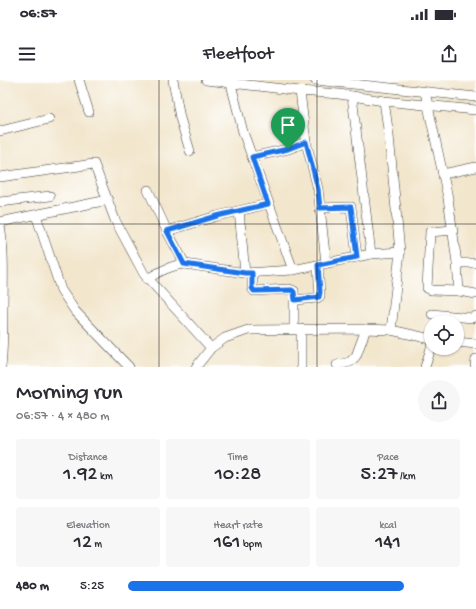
<!DOCTYPE html>
<html lang="en">
<head>
<meta charset="utf-8">
<style>
  body { margin:0; font-family:"Gochi Hand",sans-serif; background:#f7f7f7; color:#2b2b33; height:100vh; display:flex; flex-direction:column; font-size:15px; white-space:nowrap }
  * { box-sizing:border-box; margin:0 }
  p { font-size:13px; color:#7c7c81 }
  .icon { flex:none; width:22px; height:22px; fill:none; stroke:currentColor; stroke-width:2; stroke-linecap:round; stroke-linejoin:round }
  .map { position:relative; height:287px; overflow:hidden }
  .sheet { display:flex; flex-direction:column; background:#fff; flex:1 }
  .sheet>* { flex:none }
  .controls { position:absolute; left:424px; top:235px; display:grid; gap:8px }
  .controls a { display:grid; place-items:center; width:40px; height:40px; border-radius:50%; background:#fff; box-shadow:0 1px 3px #0004; font-size:20px }
  .pin { position:absolute; display:grid; place-items:center; width:34px; height:34px; color:#fff; margin:-41px -17px; border-radius:50% 50% 50% 0; rotate:-45deg; box-shadow:0 0 4px #0007 }
  .pin .icon { rotate:45deg }
  .round { display:grid; place-items:center; flex:none; width:42px; height:42px; border-radius:21px; background:#f7f7f7 }
  .headline { display:flex; align-items:center; justify-content:space-between; height:68px; padding:0 16px }
  h1 { font-size:22px; font-weight:600; line-height:30px }
  .metrics { display:grid; grid-template-columns:repeat(3,1fr); gap:6px; height:68px; padding:4px 16px }
  .metrics div { display:grid; align-content:center; border-radius:4px; background:#f7f7f7; text-align:center }
  .metrics b { font-size:20px; font-weight:600 }
  .metrics small { font-size:11px; font-weight:400 }
  .metrics p { font-size:11px }
  ul { padding:0 16px; list-style:none; font-size:13px }
  li { display:grid; grid-template-columns:64px 48px 1fr; align-items:center; height:30px }
  li i { height:10px; border-radius:5px; background:#1a73e8 }
  .status { display:flex; justify-content:space-between; align-items:center; height:28px; padding:0 20px; background:#fff; direction:ltr }
  .status svg { height:11px; fill:currentColor }
  header { display:flex; justify-content:space-between; align-items:center; height:52px; padding:0 16px; background:#fff; font-size:18px; font-weight:600 }
  .map>svg:first-child { display:block }
  .lines { fill:none; stroke-linecap:round; stroke-linejoin:round }
  .minor-casing { stroke:#3c3a36; stroke-width:10 }
  .minor { stroke:#fff; stroke-width:9 }
  .route-casing { stroke:#fff; stroke-width:8 }
  .route { stroke:#1a73e8; stroke-width:5 }
  .grid { fill:none; stroke:#1c1c1c; stroke-width:1; stroke-opacity:0.55 }
</style>
</head>
<body>
<div class="status"><b>06:57</b><svg viewBox="0 0 49 12"><path d="M0 12V9h3v3zM5 12V6h3v6zM10 12V3h3v9zM15 12V0h3v12zM26 1h20v11H26zM47 4h2v5h-2z"/></svg></div>
<header><svg class="icon" aria-label="menu" viewBox="0 0 24 24"><path d="M4 6h16M4 12h16M4 18h16"/></svg>Fleetfoot<svg class="icon" aria-label="share" viewBox="0 0 24 24"><path d="M12 15V3M7 8l5-5 5 5M5 13v7h14v-7"/></svg></header>
<div class="map">
<svg width="476" height="287" viewBox="0 0 476 287">
  <rect width="100%" height="100%" fill="#fff"/>
  <filter id="ink" filterUnits="userSpaceOnUse"><feTurbulence type="fractalNoise" baseFrequency=".025" numOctaves="2"/><feDisplacementMap in="SourceGraphic" scale="8" xChannelSelector="R" yChannelSelector="G"/><feConvolveMatrix kernelMatrix="1 2 1 2 8 2 1 2 1" color-interpolation-filters="sRGB"/></filter>
  <filter id="wash" filterUnits="userSpaceOnUse"><feTurbulence type="fractalNoise" baseFrequency=".012" numOctaves="4" result="noise"/><feDisplacementMap in="SourceGraphic" scale="16" xChannelSelector="R" yChannelSelector="G"/><feGaussianBlur stdDeviation="0.9" result="paint"/><feColorMatrix in="noise" values="0 0 0 0 0 0 0 0 0 0 0 0 0 0 0 0 0 1.4 0 .05"/><feComposite in="paint" operator="in"/></filter>
  <g filter="url(#wash)">
    <rect width="100%" height="100%" fill="#f2e6cc"/>
  </g>
  <g filter="url(#ink)">
    <g class="lines">
      <defs>
        <g id="minor">
          <polyline points="79,0 89,32"/>
          <polyline points="173,0 180,38 190,71"/>
          <polyline points="206,0 300,11 339,14 384,21 476,30"/>
          <polyline points="230,0 243,52 293,190"/>
          <polyline points="315,0 476,17"/>
          <polyline points="300,11 306,62 318,109 326,183"/>
          <polyline points="425,12 448,118 457,183 459,211"/>
          <polyline points="352,16 371,174"/>
          <polyline points="384,21 389,56 400,172 391,250"/>
          <polyline points="0,51 49,39"/>
          <polyline points="252,77 288,69 306,62"/>
          <polyline points="443,94 476,87"/>
          <polyline points="0,97 94,84 115,140 144,194 211,268"/>
          <polyline points="148,110 167,151 185,184"/>
          <polyline points="0,122 50,116"/>
          <polyline points="320,128 351,127 357,177"/>
          <polyline points="239,131 245,193"/>
          <polyline points="36,135 61,210 75,231 129,287"/>
          <polyline points="0,142 108,120"/>
          <path d="M0 145C5 174 3 202 3 232 3 250 3 268 1 287"/>
          <polyline points="453,150 430,152 427,208 431,210 459,211 476,214"/>
          <polyline points="167,151 217,136 268,124"/>
          <polyline points="457,183 476,183"/>
          <polyline points="253,193 252,208 254,211 289,209 294,211 294,249"/>
          <path d="M147 199C159 192 171 185 185 184L245 193 293 190 371 174 400 172"/>
          <polyline points="295,220 317,218 320,216 318,185"/>
          <polyline points="432,234 472,238 476,236"/>
          <polyline points="457,262 476,264"/>
          <polyline points="337,285 350,282 356,276 366,249"/>
          <polyline points="196,287 211,268 225,258 248,250 366,249 391,250 431,259"/>
          <polyline points="301,287 301,249"/>
          <polyline points="425,287 431,268"/>
          <polyline points="475,287 476,279"/>
        </g>
      </defs>
      <use href="#minor" class="minor-casing"/>
      <use href="#minor" class="minor"/>
    </g>
  </g>
  <g class="lines" filter="url(#ink)">
    <defs>
      <polygon id="route" points="306,62 318,109 320,128 351,127 357,177 318,185 320,212 319,217 295,220 294,212 292,210 254,211 252,208 252,193 245,193 184,184 167,151 217,136 268,124 252,77 288,69"/>
    </defs>
    <use href="#route" class="route-casing"/>
    <use href="#route" class="route"/>
  </g>
  <path class="grid" d="M159 0V287M317 0V287M0 144H476"/>
</svg>
<div class="controls">
<a><svg class="icon" aria-label="locate" viewBox="0 0 24 24"><circle cx="12" cy="12" r="6"/><path d="M12 2v4M12 18v4M2 12h4M18 12h4"/></svg></a>
</div>
<div class="pin" style="left:288px;top:69px;background:#1e9e55"><svg class="icon" aria-label="arrive" viewBox="0 0 24 24"><path d="M6 21V4h12l-3 4 3 4H6"/></svg></div>
</div>
<section class="sheet">
<div class="headline"><div><h1>Morning run</h1><p>06:57 · 4 × 480 m</p></div><a class="round"><svg class="icon" aria-label="share" viewBox="0 0 24 24"><path d="M12 15V3M7 8l5-5 5 5M5 13v7h14v-7"/></svg></a></div>
<div class="metrics">
<div><p>Distance</p><b>1.92<small> km</small></b></div>
<div><p>Time</p><b>10:28</b></div>
<div><p>Pace</p><b>5:27<small> /km</small></b></div>
</div>
<div class="metrics">
<div><p>Elevation</p><b>12<small> m</small></b></div>
<div><p>Heart rate</p><b>161<small> bpm</small></b></div>
<div><p>kcal</p><b>141</b></div>
</div>
<ul>
<li><b>480 m</b>5:25<i style="width:83%"></i></li>
</ul>
</section>
</body>
</html>
